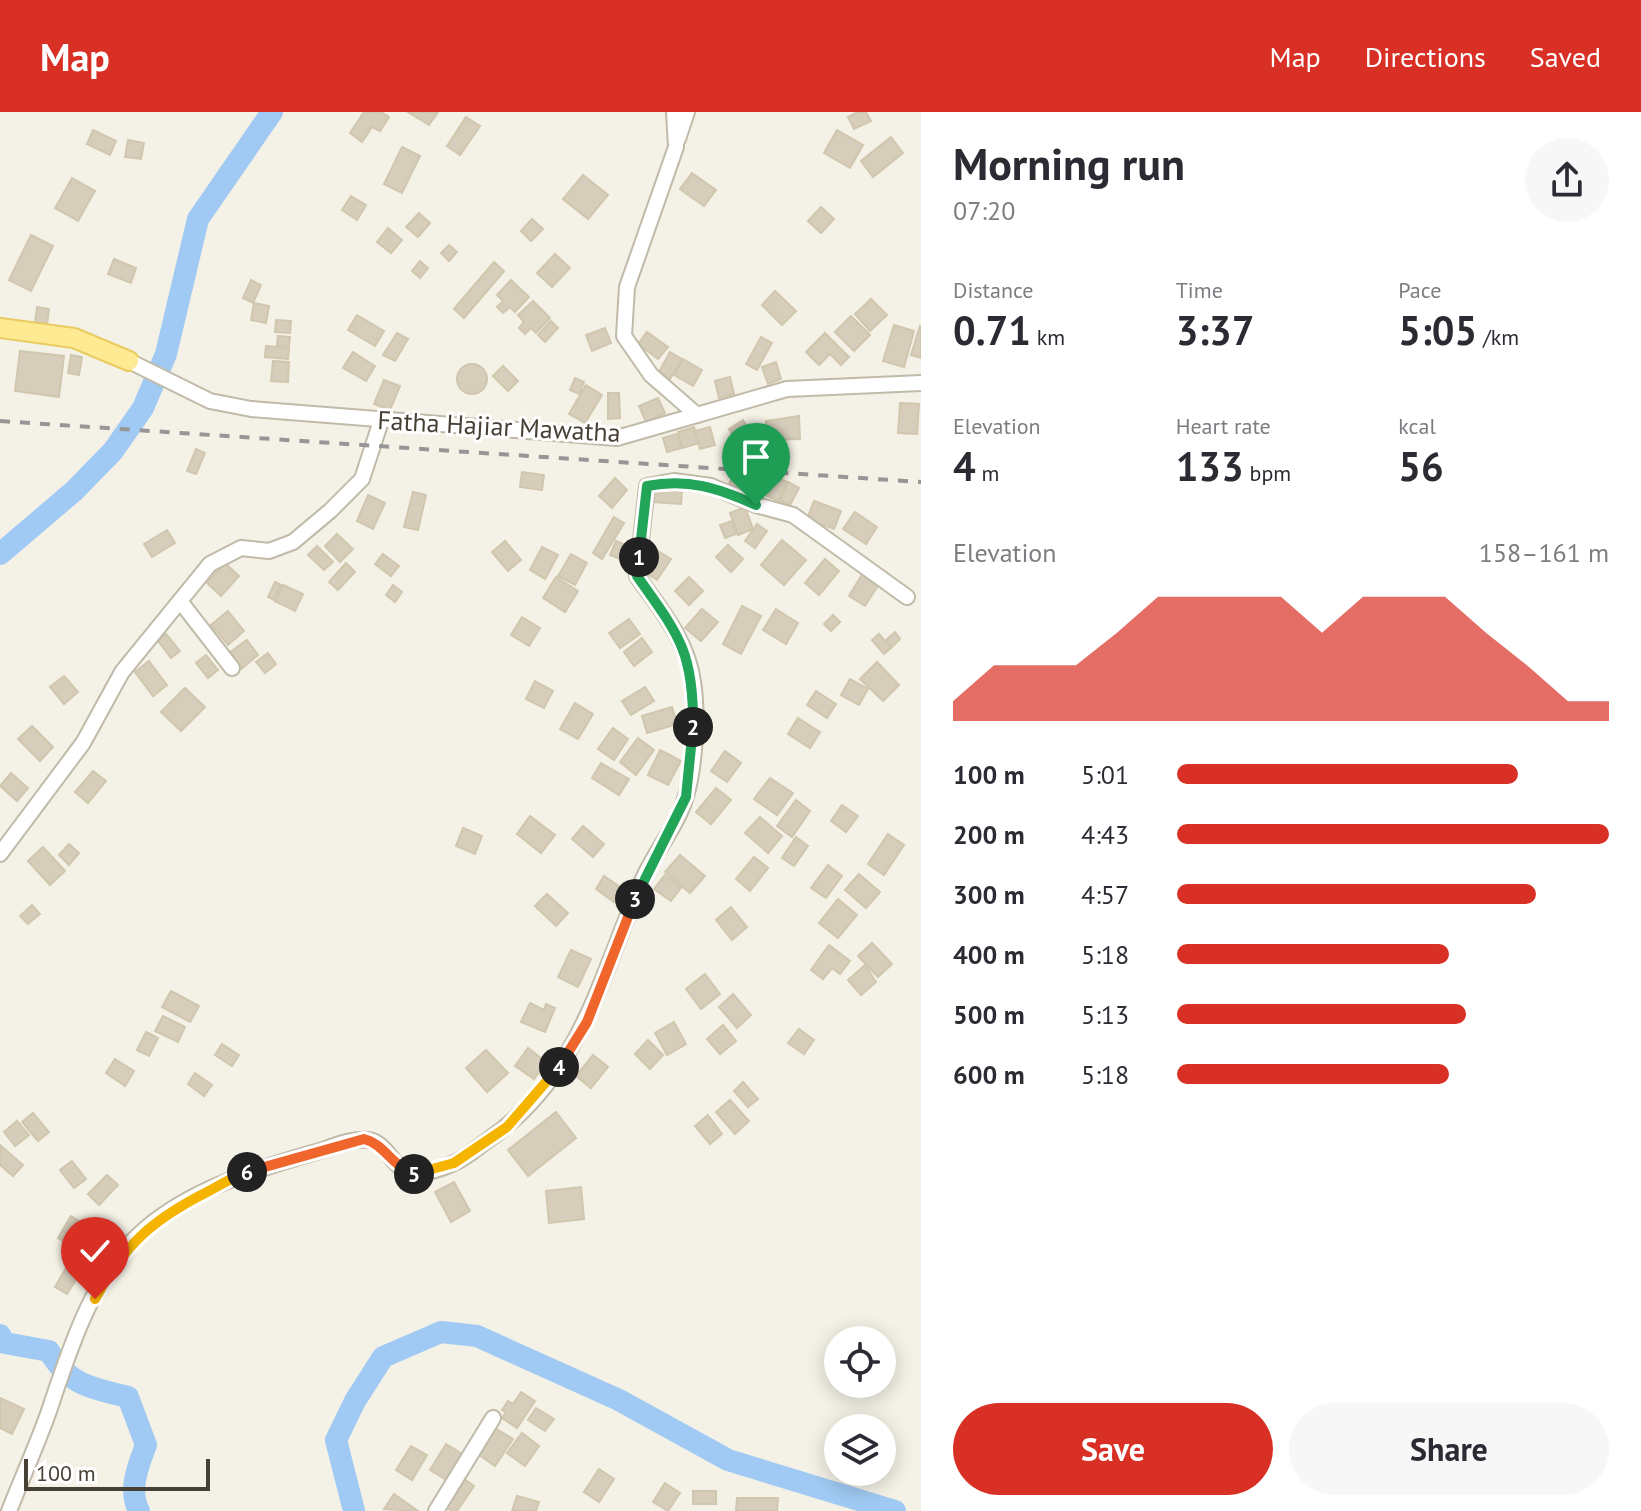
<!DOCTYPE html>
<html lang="en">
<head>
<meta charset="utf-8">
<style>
  body { margin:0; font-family:"PT Sans",sans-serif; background:#f7f7f7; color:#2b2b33; height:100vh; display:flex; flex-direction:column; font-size:30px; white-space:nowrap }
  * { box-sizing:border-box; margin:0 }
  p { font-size:26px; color:#7c7c81 }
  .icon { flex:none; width:44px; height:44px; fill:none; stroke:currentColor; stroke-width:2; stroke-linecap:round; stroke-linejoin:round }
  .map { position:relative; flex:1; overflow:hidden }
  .drawer { display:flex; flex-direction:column; background:#fff; width:720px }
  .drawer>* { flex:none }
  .fabs { position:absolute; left:824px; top:1214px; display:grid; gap:16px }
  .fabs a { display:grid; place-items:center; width:72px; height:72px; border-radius:50%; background:#fff; box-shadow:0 4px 20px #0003; font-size:40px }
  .scale { position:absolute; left:24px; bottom:20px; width:186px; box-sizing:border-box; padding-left:8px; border:4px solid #474135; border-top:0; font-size:22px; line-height:28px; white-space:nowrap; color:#474135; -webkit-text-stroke:6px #fff; paint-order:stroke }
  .pin { position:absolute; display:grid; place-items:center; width:68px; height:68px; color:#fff; margin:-82px -34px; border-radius:50% 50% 50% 0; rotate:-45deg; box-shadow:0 0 8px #0007 }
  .pin .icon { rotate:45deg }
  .km { position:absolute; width:40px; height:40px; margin:-20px; border-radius:50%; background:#222; color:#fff; font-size:22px; line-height:40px; text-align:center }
  .round { display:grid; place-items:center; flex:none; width:84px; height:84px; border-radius:42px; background:#f7f7f7 }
  .summary { display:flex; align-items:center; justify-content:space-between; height:136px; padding:0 32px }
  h1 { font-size:44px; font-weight:700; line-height:60px }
  .metrics { display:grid; grid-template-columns:repeat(3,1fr); gap:12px; height:136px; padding:8px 32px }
  .metrics div { display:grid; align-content:center }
  .metrics b { font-size:40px; font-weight:700 }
  .metrics small { font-size:22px; font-weight:400 }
  .metrics p { font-size:22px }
  .chart { height:224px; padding:16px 32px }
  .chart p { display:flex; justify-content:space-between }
  .chart svg { width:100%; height:144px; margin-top:8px; fill:#d93025; opacity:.7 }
  .action { display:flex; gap:16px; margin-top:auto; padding:16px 32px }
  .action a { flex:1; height:92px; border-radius:48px; background:#d93025; color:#fff; font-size:32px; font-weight:700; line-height:92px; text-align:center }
  .action a+a { background:#f7f7f7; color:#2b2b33 }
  ul { padding:0 32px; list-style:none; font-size:26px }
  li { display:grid; grid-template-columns:128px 96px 1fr; align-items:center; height:60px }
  li i { height:20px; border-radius:10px; background:#d93025 }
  header { display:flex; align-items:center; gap:48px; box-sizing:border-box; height:112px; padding:0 40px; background:#d93025; color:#fff }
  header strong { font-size:38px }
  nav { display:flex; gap:44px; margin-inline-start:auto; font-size:28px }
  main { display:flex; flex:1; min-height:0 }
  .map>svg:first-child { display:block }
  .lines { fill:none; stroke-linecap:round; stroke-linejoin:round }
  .river { stroke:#a0caf3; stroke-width:22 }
  .building { fill:#d6cebb; stroke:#d1c6ae; stroke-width:2 }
  .minor-casing { stroke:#c0baa8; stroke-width:18 }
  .major-casing { stroke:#e9cb5f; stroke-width:22 }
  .minor { stroke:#fff; stroke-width:14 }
  .major { stroke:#ffea94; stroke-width:18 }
  .rail { stroke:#969696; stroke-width:4; stroke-dasharray:10 10; stroke-linecap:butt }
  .split-1-casing { stroke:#fff; stroke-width:16 }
  .split-2-casing { stroke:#fff; stroke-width:16 }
  .split-3-casing { stroke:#fff; stroke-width:16 }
  .split-4-casing { stroke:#fff; stroke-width:16 }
  .split-5-casing { stroke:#fff; stroke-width:16 }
  .split-6-casing { stroke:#fff; stroke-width:16 }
  .split-7-casing { stroke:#fff; stroke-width:16 }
  .split-1 { stroke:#22a559; stroke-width:10 }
  .split-2 { stroke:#22a559; stroke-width:10 }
  .split-3 { stroke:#22a559; stroke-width:10 }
  .split-4 { stroke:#f0652b; stroke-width:10 }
  .split-5 { stroke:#f5b400; stroke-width:10 }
  .split-6 { stroke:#f0652b; stroke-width:10 }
  .split-7 { stroke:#f5b400; stroke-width:10 }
  .labels { text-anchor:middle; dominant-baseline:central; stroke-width:6; stroke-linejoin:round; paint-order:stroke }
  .street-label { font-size:26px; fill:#474135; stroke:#fff }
</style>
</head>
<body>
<header>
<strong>Map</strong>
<nav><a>Map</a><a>Directions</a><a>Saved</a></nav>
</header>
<main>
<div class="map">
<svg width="921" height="1399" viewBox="0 0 921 1399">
  <rect width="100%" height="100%" fill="#f4f1e6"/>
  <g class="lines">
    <g class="river">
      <polyline points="0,442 74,379 113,339 143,296 166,242 198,107 272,0"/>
      <path d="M0 1223 5 1231 49 1239C68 1273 92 1276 128 1285L146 1333C138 1354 128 1378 139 1399"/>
      <polyline points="354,1399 336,1328 355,1289 383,1245 441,1220 477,1224 619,1288 728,1348 895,1399"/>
    </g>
  </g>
  <g class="building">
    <polygon points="364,0 381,0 389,5 380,19 372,15 362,30 350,21"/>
    <polygon points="408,0 438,0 429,13"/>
    <polygon points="858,0 866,0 871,9 854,17 848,5"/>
    <polygon points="466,5 480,14 460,43 447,34"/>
    <polygon points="93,18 116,29 110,43 87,32"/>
    <polygon points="837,18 863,33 850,56 824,41"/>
    <polygon points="891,25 903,41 873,65 861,49"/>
    <polygon points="128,28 144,31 141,47 125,45"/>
    <polygon points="402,35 420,44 402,81 384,72"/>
    <polygon points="692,61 716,78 704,94 680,77"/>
    <polygon points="583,63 608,83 588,107 563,87"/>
    <polygon points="72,66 95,79 78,109 55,96"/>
    <polygon points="351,84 366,93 357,108 342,98"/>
    <polygon points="821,95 834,107 821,121 808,109"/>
    <polygon points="419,101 430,111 418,125 406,115"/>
    <polygon points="532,107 543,117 531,129 521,119"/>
    <polygon points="388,116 402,128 391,141 377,130"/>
    <polygon points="31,123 53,134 31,179 9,168"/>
    <polygon points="449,133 457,140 449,149 441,141"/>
    <polygon points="555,142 570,156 552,175 537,161"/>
    <polygon points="114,147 136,156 131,171 108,162"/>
    <polygon points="420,149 428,156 420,166 412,159"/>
    <polygon points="494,150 504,159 464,206 454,197"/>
    <polygon points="251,168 261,173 253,191 243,186"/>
    <polygon points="511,168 529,185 515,200 510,195 503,201 497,195 503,189 497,183"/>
    <polygon points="775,179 796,199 782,213 762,193"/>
    <polygon points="871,187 887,203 870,219 855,202"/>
    <polygon points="533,189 550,206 536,221 531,216 525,222 519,216 524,210 518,203"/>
    <polygon points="254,191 269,194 266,211 251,208"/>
    <polygon points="37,195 49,197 47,212 35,211"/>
    <polygon points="357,203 384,219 375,234 348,218"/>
    <polygon points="851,204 870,223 854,239 835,220"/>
    <polygon points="276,208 291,209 290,221 275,220"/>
    <polygon points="551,209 558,216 545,230 538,223"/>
    <polygon points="894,213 914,219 904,255 883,249"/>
    <polygon points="920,214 921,215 921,246 911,243"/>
    <polygon points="605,216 611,231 592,239 586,223"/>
    <polygon points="647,220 668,235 658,247 638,232"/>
    <polygon points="397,221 408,227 395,249 383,243"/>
    <polygon points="825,221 849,245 841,253 830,242 819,253 806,240"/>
    <polygon points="278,224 290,225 289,234 277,233"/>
    <polygon points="761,225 772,231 757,258 746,252"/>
    <polygon points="266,234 289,236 288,247 265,245"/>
    <polygon points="20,239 64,244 59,285 15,279"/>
    <polygon points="353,240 375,254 366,269 343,256"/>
    <polygon points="670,240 682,247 670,267 659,260"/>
    <polygon points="71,243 82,245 79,263 68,261"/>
    <polygon points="683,247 702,258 693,274 674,263"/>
    <polygon points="273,249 289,250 288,270 271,269"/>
    <polygon points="776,250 781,267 768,272 762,255"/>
    <circle cx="472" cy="267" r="15"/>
    <polygon points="503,254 518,269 508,279 493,264"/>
    <polygon points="730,265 734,282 719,286 715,269"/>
    <polygon points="575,266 584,270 579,282 570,278"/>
    <polygon points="384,268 400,274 390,298 374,292"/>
    <polygon points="586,273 602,283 585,311 569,302"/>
    <polygon points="608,281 619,281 620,306 608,307"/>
    <polygon points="658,286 665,301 646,310 639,294"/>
    <polygon points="900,291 919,292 917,322 898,321"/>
    <polygon points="799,304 800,327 767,328 766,309"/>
    <polygon points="743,308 753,325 739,334 729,317"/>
    <polygon points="694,315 699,331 682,336 678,320"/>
    <polygon points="710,315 715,333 700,337 695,319"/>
    <polygon points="677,322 681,336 667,340 663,326"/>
    <polygon points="196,337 205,341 196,362 187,359"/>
    <polygon points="522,360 544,363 542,378 520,375"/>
    <polygon points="733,363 754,371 748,384 727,377"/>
    <polygon points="776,365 787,370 778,389 767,384"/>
    <polygon points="615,366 627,378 612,396 599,384"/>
    <polygon points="788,370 799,376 790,393 780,389"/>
    <polygon points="654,377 682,378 681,392 653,390"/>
    <polygon points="413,380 426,383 418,418 404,415"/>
    <polygon points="368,383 385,391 373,417 357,409"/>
    <polygon points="814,389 841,399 834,417 807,407"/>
    <polygon points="745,395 753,417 738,423 730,401"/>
    <polygon points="855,400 877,415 866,432 843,417"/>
    <polygon points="614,405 624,411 602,447 593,441"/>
    <polygon points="732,409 736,422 725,426 720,413"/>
    <polygon points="757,412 767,419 755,436 745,429"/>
    <polygon points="167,418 175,431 152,445 144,432"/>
    <polygon points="337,422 353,437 340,450 325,434"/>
    <polygon points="782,428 806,448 784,473 761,453"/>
    <polygon points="505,429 521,448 508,459 492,440"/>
    <polygon points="616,429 633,436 627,450 610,443"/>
    <polygon points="728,433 743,447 731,460 716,445"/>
    <polygon points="317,434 333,450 324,458 308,443"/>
    <polygon points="542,435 558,443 545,467 530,458"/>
    <polygon points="658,439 671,447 657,468 649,463 653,458 648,454"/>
    <polygon points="383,442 399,454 391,464 375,452"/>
    <polygon points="571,442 587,451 575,473 558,464"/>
    <polygon points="825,447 839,459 819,483 805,471"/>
    <polygon points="225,451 239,464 221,484 207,471"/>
    <polygon points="346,451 355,460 338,478 329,470"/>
    <polygon points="863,461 879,472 865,494 849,484"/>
    <polygon points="556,465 578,479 565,500 543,486"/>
    <polygon points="689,465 703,479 689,493 675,479"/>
    <polygon points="275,470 281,473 274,488 268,485"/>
    <polygon points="283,473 303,482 295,499 275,489"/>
    <polygon points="393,473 402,480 395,490 386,483"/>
    <polygon points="742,494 761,504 741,542 723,532"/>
    <polygon points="702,497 718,510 701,529 685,516"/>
    <polygon points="776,497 798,511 786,532 763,518"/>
    <polygon points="228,499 244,519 228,533 211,513"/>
    <polygon points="833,503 840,510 831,519 824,512"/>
    <polygon points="522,505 540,516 529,534 511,523"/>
    <polygon points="629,507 640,522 620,536 609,521"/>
    <polygon points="895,520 900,527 892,535 886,528"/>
    <polygon points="166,522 180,539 171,546 158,529"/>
    <polygon points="879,522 891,536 884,542 872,528"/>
    <polygon points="642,526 652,540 634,554 624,540"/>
    <polygon points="247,528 258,543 241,557 229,541"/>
    <polygon points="268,541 276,552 265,561 256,550"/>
    <polygon points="206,543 218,558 208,566 196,551"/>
    <polygon points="149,549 167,573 153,584 135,560"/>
    <polygon points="877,550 899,573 883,589 860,567"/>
    <polygon points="64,564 78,580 64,592 50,575"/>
    <polygon points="850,567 868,577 859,593 841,583"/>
    <polygon points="535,569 553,579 544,596 526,587"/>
    <polygon points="645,575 654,589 631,603 622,589"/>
    <polygon points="185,576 205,595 181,619 161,600"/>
    <polygon points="816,579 836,592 827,606 807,593"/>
    <polygon points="575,591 593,602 578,627 560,617"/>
    <polygon points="672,595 677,612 647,621 642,604"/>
    <polygon points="798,606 820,620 810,636 788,622"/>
    <polygon points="32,614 53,635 40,649 18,627"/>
    <polygon points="613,616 628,627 614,648 598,637"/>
    <polygon points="638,626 654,638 636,663 620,650"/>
    <polygon points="660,638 681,649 668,673 648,663"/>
    <polygon points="725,639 741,651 727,670 711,659"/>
    <polygon points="601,651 629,667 619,683 592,666"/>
    <polygon points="93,659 106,669 88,691 75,680"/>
    <polygon points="11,661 28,676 17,689 0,674"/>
    <polygon points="770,666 793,681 777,703 754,687"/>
    <polygon points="716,676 731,688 711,712 696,700"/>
    <polygon points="796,688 810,699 792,725 777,714"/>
    <polygon points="842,693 858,704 846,720 831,709"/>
    <polygon points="530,704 555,723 541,741 517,722"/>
    <polygon points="760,705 782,724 768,741 745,721"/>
    <polygon points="583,714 604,732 593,745 572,727"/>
    <polygon points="463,716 482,724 475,742 456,734"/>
    <polygon points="888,722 904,733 884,763 868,752"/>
    <polygon points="796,725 808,734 794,754 782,746"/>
    <polygon points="69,732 79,741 69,753 59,743"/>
    <polygon points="43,735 65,759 50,773 28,749"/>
    <polygon points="680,743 705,764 690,781 665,760"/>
    <polygon points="754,745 768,756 750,779 736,767"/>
    <polygon points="828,753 842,764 826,786 811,776"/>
    <polygon points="859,762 880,780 866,796 845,778"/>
    <polygon points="665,763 681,776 671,789 654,777"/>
    <polygon points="604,764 623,777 614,790 596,777"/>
    <polygon points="547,782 568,801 556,814 535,794"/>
    <polygon points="838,787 857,803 838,826 819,811"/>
    <polygon points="32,793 40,802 28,812 20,804"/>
    <polygon points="731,795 747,815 732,828 716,808"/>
    <polygon points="872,831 892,852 878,865 858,844"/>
    <polygon points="829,833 850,849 840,862 832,856 823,867 811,858"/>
    <polygon points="571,838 591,847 578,875 558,865"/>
    <polygon points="865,853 876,870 861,883 848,868"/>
    <polygon points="705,862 720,882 701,897 686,877"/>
    <polygon points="171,879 199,894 190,910 162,895"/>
    <polygon points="733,882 751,903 737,916 719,895"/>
    <polygon points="530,891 544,898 546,892 555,896 545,920 521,910"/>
    <polygon points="163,904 185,915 178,930 155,919"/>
    <polygon points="674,910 686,932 667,943 655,921"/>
    <polygon points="723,913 736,929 720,942 707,927"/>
    <polygon points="799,917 814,928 804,942 788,931"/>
    <polygon points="146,920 158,926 149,944 137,938"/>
    <polygon points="648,928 663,943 650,957 635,942"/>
    <polygon points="222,932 239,943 232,954 215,943"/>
    <polygon points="528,936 546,950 534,967 515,954"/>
    <polygon points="486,938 508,961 487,980 466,956"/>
    <polygon points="593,943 608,955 591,976 576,964"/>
    <polygon points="115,947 134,959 125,974 106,961"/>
    <polygon points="195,961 212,973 204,984 188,972"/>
    <polygon points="743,970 758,987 748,995 734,979"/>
    <polygon points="730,988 749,1009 735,1022 716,1000"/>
    <polygon points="556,1000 576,1026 528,1064 508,1038"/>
    <polygon points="33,1001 49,1020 38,1029 22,1010"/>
    <polygon points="708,1003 722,1022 710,1032 695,1014"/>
    <polygon points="17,1009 29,1023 15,1034 4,1020"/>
    <polygon points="0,1033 23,1053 13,1064 0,1053"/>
    <polygon points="72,1049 86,1067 74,1076 60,1058"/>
    <polygon points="107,1063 118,1073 99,1093 88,1082"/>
    <polygon points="454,1070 470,1099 451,1110 435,1080"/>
    <polygon points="581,1075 584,1107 549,1111 546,1079"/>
    <polygon points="71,1104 87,1114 74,1136 58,1126"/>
    <polygon points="91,1122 113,1139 104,1151 82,1134"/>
    <polygon points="70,1149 83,1156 67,1182 55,1175"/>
    <polygon points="521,1280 535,1289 517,1316 502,1306 506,1300 502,1298 508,1289 513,1292"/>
    <polygon points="0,1286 24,1297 12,1322 0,1316"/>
    <polygon points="536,1296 554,1307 545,1319 528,1308"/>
    <polygon points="495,1316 513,1327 495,1354 478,1342"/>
    <polygon points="522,1321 539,1334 525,1354 507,1341"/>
    <polygon points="446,1332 464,1343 448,1369 430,1358"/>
    <polygon points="411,1334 427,1343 412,1368 396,1358"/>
    <polygon points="599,1357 614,1367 599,1390 584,1380"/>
    <polygon points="460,1364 474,1374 457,1399 452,1399 441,1392"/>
    <polygon points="665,1371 680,1381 668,1399 653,1390"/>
    <rect x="693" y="1379" width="23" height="13"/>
    <polygon points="394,1382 418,1399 384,1397"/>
    <polygon points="517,1384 539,1390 536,1399 512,1399"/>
    <polygon points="737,1386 778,1386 777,1399 736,1399"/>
  </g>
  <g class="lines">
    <defs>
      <g id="minor">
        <polyline points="674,0 676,35 627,175 624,224 651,263 697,303"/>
        <polyline points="678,27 687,0"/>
        <polyline points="129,249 210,289 251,297 617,326 787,277 921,271"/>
        <polyline points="180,489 232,556"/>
        <polyline points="0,742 83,631 122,560 210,452 241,436 269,439 293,430 330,399 362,367 381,309"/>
        <path d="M9 1399C22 1366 37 1333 49 1299 70 1236 93 1161 145 1117 193 1076 257 1057 316 1040 332 1035 352 1026 368 1028 398 1033 388 1081 454 1051 466 1046 477 1036 488 1028 581 964 600 864 643 767 655 739 678 713 686 684 695 655 698 600 693 570 688 529 660 497 637 464L647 374 674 369 711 374 756 393 793 403 907 485"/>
        <polyline points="436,1399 493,1306"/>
      </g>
      <polyline id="major" points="0,216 74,226 129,249"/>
    </defs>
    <use href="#minor" class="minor-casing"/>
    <use href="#major" class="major-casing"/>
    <use href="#minor" class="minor"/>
    <use href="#major" class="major"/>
    <polyline class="rail" points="0,309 921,370"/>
  </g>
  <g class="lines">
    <defs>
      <path id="split-1" d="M639 445 647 374C688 366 718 376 756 393"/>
      <path id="split-2" d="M639 445 637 464C679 523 694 540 693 615"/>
      <polyline id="split-3" points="635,787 686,685 693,615"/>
      <polyline id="split-4" points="559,955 587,910 635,787"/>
      <polyline id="split-5" points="414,1062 454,1051 507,1015 559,955"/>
      <path id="split-6" d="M247 1060 364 1027C384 1032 392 1054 414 1062"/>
      <path id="split-7" d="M95 1187C125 1132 152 1108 207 1080 220 1073 233 1065 247 1060"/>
    </defs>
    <use href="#split-1" class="split-1-casing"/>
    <use href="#split-2" class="split-2-casing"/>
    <use href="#split-3" class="split-3-casing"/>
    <use href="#split-4" class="split-4-casing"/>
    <use href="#split-5" class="split-5-casing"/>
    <use href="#split-6" class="split-6-casing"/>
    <use href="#split-7" class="split-7-casing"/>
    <use href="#split-1" class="split-1"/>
    <use href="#split-2" class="split-2"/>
    <use href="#split-3" class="split-3"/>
    <use href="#split-4" class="split-4"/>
    <use href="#split-5" class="split-5"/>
    <use href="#split-6" class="split-6"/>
    <use href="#split-7" class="split-7"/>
  </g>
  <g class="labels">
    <g class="street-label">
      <text transform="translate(499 314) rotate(3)">Fatha Hajiar Mawatha</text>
    </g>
  </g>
</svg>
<div class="fabs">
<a><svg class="icon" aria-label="locate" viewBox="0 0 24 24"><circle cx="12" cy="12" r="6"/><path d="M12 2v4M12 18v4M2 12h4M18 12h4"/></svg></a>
<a><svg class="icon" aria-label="layers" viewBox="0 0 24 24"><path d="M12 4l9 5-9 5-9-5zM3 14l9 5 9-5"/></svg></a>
</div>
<div class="scale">100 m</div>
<div class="pin" style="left:756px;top:393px;background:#1e9e55"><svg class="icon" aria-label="arrive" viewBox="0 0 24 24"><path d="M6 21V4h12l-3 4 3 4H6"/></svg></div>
<div class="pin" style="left:95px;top:1187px;background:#d93025"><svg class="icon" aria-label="check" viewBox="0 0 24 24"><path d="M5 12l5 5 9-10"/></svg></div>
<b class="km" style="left:639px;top:445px">1</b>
<b class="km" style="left:693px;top:615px">2</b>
<b class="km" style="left:635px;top:787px">3</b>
<b class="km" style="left:559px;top:955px">4</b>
<b class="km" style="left:414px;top:1062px">5</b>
<b class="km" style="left:247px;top:1060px">6</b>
</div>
<section class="drawer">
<div class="summary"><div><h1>Morning run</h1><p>07:20</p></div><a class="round"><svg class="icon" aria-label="share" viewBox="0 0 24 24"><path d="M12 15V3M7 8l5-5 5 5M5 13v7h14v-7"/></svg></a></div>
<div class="metrics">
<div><p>Distance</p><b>0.71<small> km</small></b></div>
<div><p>Time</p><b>3:37</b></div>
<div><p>Pace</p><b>5:05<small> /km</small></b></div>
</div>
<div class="metrics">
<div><p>Elevation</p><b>4<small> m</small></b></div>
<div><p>Heart rate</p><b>133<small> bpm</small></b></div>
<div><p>kcal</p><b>56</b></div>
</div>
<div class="chart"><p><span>Elevation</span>158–161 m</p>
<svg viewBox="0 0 160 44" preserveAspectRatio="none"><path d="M0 44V38L10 27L20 27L30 27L40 17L50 6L60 6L70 6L80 6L90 17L100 6L110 6L120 6L130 17L140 27L150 38L160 38V44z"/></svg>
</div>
<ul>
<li><b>100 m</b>5:01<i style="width:79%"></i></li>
<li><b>200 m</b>4:43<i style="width:100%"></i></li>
<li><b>300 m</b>4:57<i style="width:83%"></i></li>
<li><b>400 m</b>5:18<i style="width:63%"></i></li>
<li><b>500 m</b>5:13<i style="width:67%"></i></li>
<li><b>600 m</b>5:18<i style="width:63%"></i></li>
</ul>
<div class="action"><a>Save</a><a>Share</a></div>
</section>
</main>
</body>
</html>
